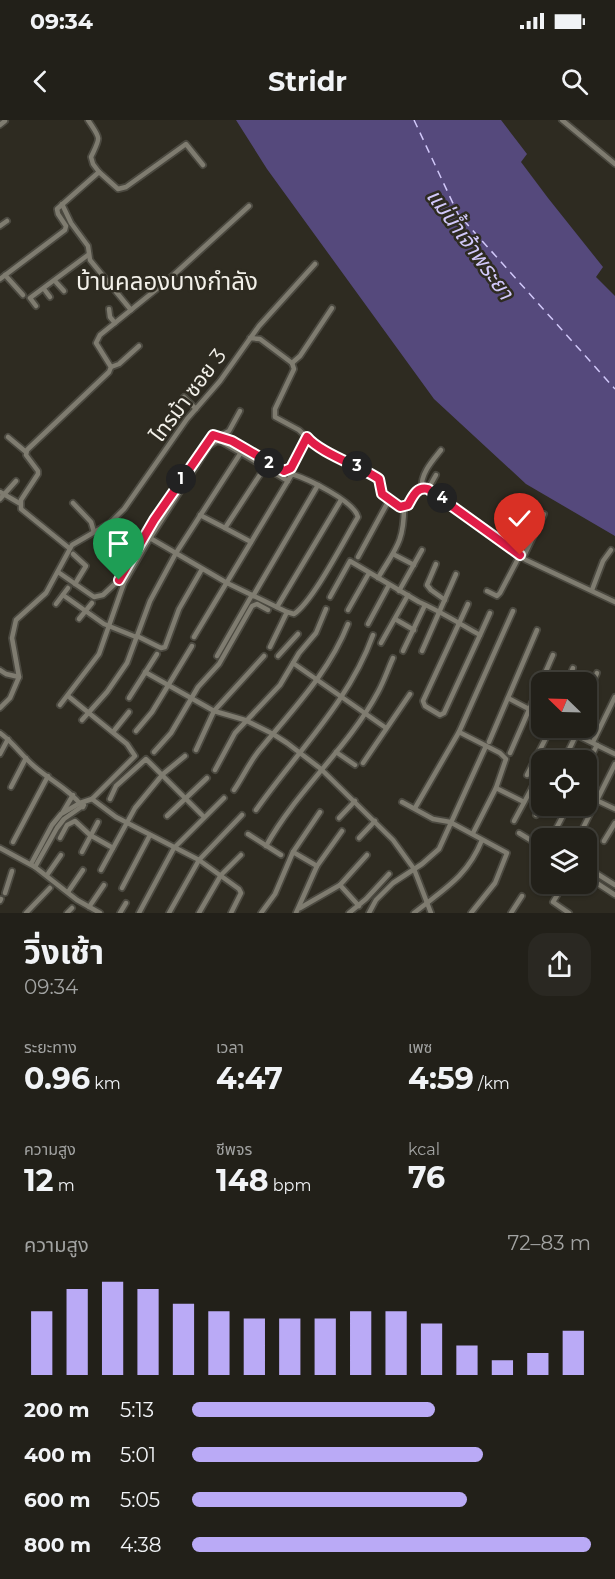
<!DOCTYPE html>
<html lang="th">
<head>
<meta charset="utf-8">
<style>
  body { margin:0; font-family:Montserrat,"Noto Sans Thai",sans-serif; background:#2a2822; color:#f1f3f6; height:100vh; display:flex; flex-direction:column; font-size:22px; white-space:nowrap }
  * { box-sizing:border-box; margin:0 }
  p { font-size:20px; color:#a2a3a2 }
  .icon { flex:none; width:33px; height:33px; fill:none; stroke:currentColor; stroke-width:2; stroke-linecap:round; stroke-linejoin:round }
  .map { position:relative; height:793px; overflow:hidden }
  .panel { display:flex; flex-direction:column; background:#222019; flex:1 }
  .panel>* { flex:none }
  .needle { width:39px; rotate:293deg }
  .controls { position:absolute; left:531px; top:552px; display:grid; gap:12px }
  .controls a { display:grid; place-items:center; width:66px; height:66px; border-radius:12px; background:#222019; box-shadow:0 2px 4px #0004,0 0 0 2px #3f3e38; font-size:30px }
  .pin { position:absolute; display:grid; place-items:center; width:51px; height:51px; color:#fff; margin:-62px -26px; border-radius:50% 50% 50% 0; rotate:-45deg; box-shadow:0 0 6px #0007 }
  .pin .icon { rotate:45deg }
  .km { position:absolute; width:30px; height:30px; margin:-15px; border-radius:50%; background:#222; color:#fff; font-size:16px; line-height:30px; text-align:center }
  .round { display:grid; place-items:center; flex:none; width:63px; height:63px; border-radius:18px; background:#2a2822 }
  .overview { display:flex; align-items:center; justify-content:space-between; height:102px; padding:0 24px }
  h1 { font-size:33px; font-weight:700; line-height:45px }
  .stats { display:grid; grid-template-columns:repeat(3,1fr); gap:9px; height:102px; padding:6px 24px }
  .stats div { display:grid; align-content:center }
  .stats b { font-size:30px; font-weight:700 }
  .stats small { font-size:16px; font-weight:400 }
  .stats p { font-size:16px }
  .chart { height:168px; padding:12px 24px }
  .chart p { display:flex; justify-content:space-between }
  .chart svg { width:100%; height:108px; margin-top:6px; stroke:#baaaf6; stroke-width:6 }
  ul { padding:0 24px; list-style:none; font-size:20px }
  li { display:grid; grid-template-columns:96px 72px 1fr; align-items:center; height:45px }
  li i { height:15px; border-radius:8px; background:#baaaf6 }
  .status { display:flex; justify-content:space-between; align-items:center; height:42px; padding:0 30px; background:#222019; direction:ltr }
  .status svg { height:16px; fill:currentColor }
  header { display:flex; justify-content:space-between; align-items:center; height:78px; padding:0 24px; background:#222019; font-size:27px; font-weight:700 }
  .map>svg:first-child { display:block }
  .water { fill:#55497c }
  .lines { fill:none; stroke-linecap:round; stroke-linejoin:round }
  .ferry { stroke:#d1c8f9; stroke-width:1.5; stroke-dasharray:8 6; stroke-linecap:butt }
  .minor-casing { stroke:#4b4940; stroke-width:8 }
  .minor { stroke:#7f7c70; stroke-width:4.5 }
  .route-casing { stroke:#fff; stroke-width:12 }
  .route { stroke:#e11d48; stroke-width:8 }
  .labels { text-anchor:middle; dominant-baseline:central; stroke-width:5; stroke-linejoin:round; paint-order:stroke }
  .street-label { font-size:21px; fill:#f2f0e9; stroke:#2e2b21 }
  .water-label { font-size:22px; font-style:italic; fill:#d1c8f9; stroke:#2e2b21 }
  .quarter-label { font-size:24px; fill:#f2f0e9; stroke:#2e2b21 }
</style>
</head>
<body>
<div class="status"><b>09:34</b><svg viewBox="0 0 49 12"><path d="M0 12V9h3v3zM5 12V6h3v6zM10 12V3h3v9zM15 12V0h3v12zM26 1h20v11H26zM47 4h2v5h-2z"/></svg></div>
<header><svg class="icon" aria-label="back" viewBox="0 0 24 24"><path d="M15 5l-7 7 7 7"/></svg>Stridr<svg class="icon" aria-label="search" viewBox="0 0 24 24"><circle cx="10" cy="10" r="6"/><path d="M15 15l6 6"/></svg></header>
<div class="map">
<svg width="615" height="793" viewBox="0 0 615 793">
  <rect width="100%" height="100%" fill="#2e2b21"/>
  <polygon class="water" points="236,0 501,0 527,34 521,42 548,78 603,147 596,157 615,176 615,416 526,364 434,279 267,49"/>
  <g class="lines">
    <polyline class="ferry" points="414,0 458,94 615,269"/>
    <defs>
      <g id="minor">
        <path d="M88 0C101 20 101 16 91 37L93 44 99 52 118 69 126 67 186 24 203 45"/>
        <polyline points="562,0 615,44"/>
        <polyline points="0,5 5,1"/>
        <polyline points="62,84 71,103 88,126 90,140 131,190"/>
        <polyline points="0,106 7,101"/>
        <polyline points="5,155 23,175"/>
        <polyline points="0,159 65,110 66,106 58,94 57,89 99,52"/>
        <polyline points="55,161 64,171"/>
        <polyline points="44,169 50,177"/>
        <polyline points="36,186 30,178 88,135"/>
        <polyline points="109,189 110,197 115,203"/>
        <polyline points="250,218 260,219 292,243"/>
        <polyline points="292,243 294,249 275,289 275,297 299,310 317,327 352,343 379,359 382,374 400,387 404,387"/>
        <polyline points="292,243 300,236 332,188"/>
        <polyline points="111,247 119,244 139,226"/>
        <polyline points="184,277 196,289"/>
        <polyline points="220,316 229,311 240,291"/>
        <polyline points="8,317 26,332"/>
        <polyline points="265,347 288,361"/>
        <polyline points="422,368 428,369 442,378 526,440 615,482"/>
        <path d="M422 368C420 354 433 340 441 330"/>
        <polyline points="428,369 436,355"/>
        <polyline points="0,372 19,383"/>
        <polyline points="0,379 16,361"/>
        <polyline points="73,383 91,402 94,412"/>
        <path d="M404 387C412 382 413 372 422 368"/>
        <polyline points="225,408 251,422"/>
        <polyline points="150,418 227,463 287,492 270,527"/>
        <polyline points="498,420 514,388 532,391"/>
        <polyline points="69,428 21,389 21,380 38,354 38,351 26,335 27,330 109,252 111,247 96,223 100,215 168,160 249,86"/>
        <polyline points="73,434 86,446 75,464"/>
        <polyline points="393,434 414,445"/>
        <polyline points="358,437 389,380"/>
        <polyline points="523,438 544,394"/>
        <polyline points="436,444 427,465 431,470 445,480"/>
        <polyline points="58,452 94,477 103,475 119,460 154,400 213,315 233,321 284,352 291,348 307,317"/>
        <path d="M378 458C395 429 404 423 404 387"/>
        <polyline points="592,470 603,441 611,430"/>
        <polyline points="399,471 422,430"/>
        <polyline points="487,471 497,476 500,473 520,435"/>
        <polyline points="63,475 104,504 136,517"/>
        <polyline points="253,476 318,365"/>
        <path d="M330 477 350 441 419 482C440 491 460 504 480 515L444 593 440 595 425 586 423 581 468 484"/>
        <polyline points="56,484 68,468"/>
        <polyline points="277,487 341,380"/>
        <polyline points="348,490 369,453"/>
        <polyline points="79,499 92,483"/>
        <polyline points="395,499 414,510"/>
        <polyline points="368,504 389,465"/>
        <polyline points="480,515 490,493"/>
        <polyline points="137,516 161,528 165,527 179,489 202,449"/>
        <path d="M194 517 292 354C308 359 354 381 358 397 344 420 314 480 294 494L287 492"/>
        <polyline points="381,523 408,475"/>
        <polyline points="403,531 425,485"/>
        <polyline points="422,531 456,454"/>
        <polyline points="217,536 252,475"/>
        <polyline points="278,536 298,514"/>
        <polyline points="293,543 386,608"/>
        <polyline points="0,550 6,554 19,557"/>
        <polyline points="145,552 214,591 245,600 273,614 287,623 321,649 393,720 414,749 431,793"/>
        <polyline points="567,562 573,548"/>
        <polyline points="586,576 597,553"/>
        <polyline points="129,578 157,534"/>
        <polyline points="508,578 542,596"/>
        <polyline points="60,585 99,534 124,463 147,423 209,326 217,321 222,322 265,347 225,408 200,395"/>
        <polyline points="0,588 10,578 19,557 12,518 16,500 46,473 72,425 110,403 124,389 187,299 220,261 259,206 315,144"/>
        <polyline points="82,600 107,572 127,543 150,481 176,433 240,334"/>
        <polyline points="562,608 615,634"/>
        <polyline points="136,611 152,592 192,526"/>
        <polyline points="113,612 129,592"/>
        <polyline points="459,612 500,633 506,639 496,668 473,713"/>
        <path d="M0 613C13 622 22 636 35 647 51 661 69 669 83 687"/>
        <polyline points="489,622 537,510"/>
        <polyline points="593,622 615,577"/>
        <polyline points="196,630 214,591 264,536"/>
        <polyline points="154,632 171,613 198,567 219,544 252,486 257,484 268,490"/>
        <polyline points="336,632 355,645"/>
        <polyline points="510,633 553,535"/>
        <polyline points="0,634 8,619"/>
        <polyline points="564,640 576,615"/>
        <polyline points="363,643 410,574"/>
        <polyline points="586,647 597,625"/>
        <polyline points="215,650 235,613 280,565 299,533 316,513 326,489"/>
        <polyline points="527,655 551,608"/>
        <polyline points="11,667 26,638"/>
        <polyline points="496,668 524,682"/>
        <path d="M234 670C243 657 251 639 262 627 294 588 329 552 348 504"/>
        <polyline points="92,679 116,697 199,740 239,769 241,773 231,793"/>
        <polyline points="110,679 116,666 146,639 204,697"/>
        <polyline points="598,681 615,689"/>
        <polyline points="402,682 433,699 450,702 507,733 495,763 471,793"/>
        <polyline points="415,688 459,612 513,491"/>
        <path d="M256 690C296 633 349 582 373 515"/>
        <polyline points="63,692 73,675"/>
        <polyline points="536,695 542,684"/>
        <polyline points="167,696 207,658"/>
        <polyline points="339,698 355,681"/>
        <polyline points="514,701 534,664"/>
        <polyline points="557,707 568,686"/>
        <polyline points="519,713 542,727"/>
        <polyline points="248,714 281,735"/>
        <polyline points="60,718 67,705 75,701 90,715 113,728"/>
        <polyline points="359,718 375,701"/>
        <polyline points="578,718 615,644"/>
        <polyline points="604,721 615,703"/>
        <polyline points="13,722 48,656"/>
        <path d="M266 726C297 670 348 628 378 572 384 561 388 549 393 538"/>
        <polyline points="0,728 35,747 77,780 100,793"/>
        <polyline points="82,732 98,702"/>
        <polyline points="293,732 317,746"/>
        <polyline points="31,744 52,705 61,694 80,683 92,679 135,636 127,624 68,576"/>
        <polyline points="35,747 57,708 64,699 84,685"/>
        <polyline points="101,750 135,688 163,654 185,636"/>
        <polyline points="586,753 591,750 615,765"/>
        <polyline points="47,755 61,735"/>
        <polyline points="586,756 615,775"/>
        <polyline points="564,764 553,782 569,793"/>
        <polyline points="340,765 359,786"/>
        <polyline points="122,768 150,715"/>
        <polyline points="68,772 83,750"/>
        <polyline points="5,773 12,751"/>
        <polyline points="0,781 1,779"/>
        <polyline points="89,787 104,765"/>
        <polyline points="300,788 340,765 367,735"/>
        <polyline points="26,793 50,768"/>
        <polyline points="67,793 72,788"/>
        <polyline points="120,793 126,783"/>
        <polyline points="139,793 174,728 224,678"/>
        <polyline points="169,793 199,740 242,695"/>
        <polyline points="199,793 221,755 241,735"/>
        <polyline points="261,793 275,774 293,732 320,692"/>
        <polyline points="296,793 317,746 342,711"/>
        <polyline points="349,793 366,779 389,754"/>
        <polyline points="369,793 376,780 393,763 422,744 439,729 486,626"/>
        <path d="M414 793C444 769 467 757 482 720"/>
        <polyline points="511,793 522,776"/>
      </g>
    </defs>
    <use href="#minor" class="minor-casing"/>
    <use href="#minor" class="minor"/>
  </g>
  <g class="lines">
    <defs>
      <path id="route" d="M119 460 154 400 213 315 232 321 284 351 291 348 307 317C320 333 360 346 379 359L382 374 400 387 408 385C413 376 417 366 428 369L520 435"/>
    </defs>
    <use href="#route" class="route-casing"/>
    <use href="#route" class="route"/>
  </g>
  <g class="labels">
    <g class="street-label">
      <text transform="translate(188 275) rotate(-53)">ไทรม้า ซอย 3</text>
    </g>
    <g class="water-label">
      <text transform="translate(470 124) rotate(54)">แม่น้ำเจ้าพระยา</text>
    </g>
    <g class="quarter-label">
      <text x="167" y="161">บ้านคลองบางกำลัง</text>
    </g>
  </g>
</svg>
<div class="controls">
<a><svg class="needle" viewBox="-14 -14 28 28"><path d="M0-13l5 13h-10z" fill="#e53935"/><path d="M0 13l5-13h-10z" fill="#a2a3a2"/></svg></a>
<a><svg class="icon" aria-label="locate" viewBox="0 0 24 24"><circle cx="12" cy="12" r="6"/><path d="M12 2v4M12 18v4M2 12h4M18 12h4"/></svg></a>
<a><svg class="icon" aria-label="layers" viewBox="0 0 24 24"><path d="M12 4l9 5-9 5-9-5zM3 14l9 5 9-5"/></svg></a>
</div>
<div class="pin" style="left:119px;top:460px;background:#1e9e55"><svg class="icon" aria-label="arrive" viewBox="0 0 24 24"><path d="M6 21V4h12l-3 4 3 4H6"/></svg></div>
<div class="pin" style="left:520px;top:435px;background:#d93025"><svg class="icon" aria-label="check" viewBox="0 0 24 24"><path d="M5 12l5 5 9-10"/></svg></div>
<b class="km" style="left:181px;top:359px">1</b>
<b class="km" style="left:269px;top:343px">2</b>
<b class="km" style="left:357px;top:346px">3</b>
<b class="km" style="left:442px;top:378px">4</b>
</div>
<section class="panel">
<div class="overview"><div><h1>วิ่งเช้า</h1><p>09:34</p></div><a class="round"><svg class="icon" aria-label="share" viewBox="0 0 24 24"><path d="M12 15V3M7 8l5-5 5 5M5 13v7h14v-7"/></svg></a></div>
<div class="stats">
<div><p>ระยะทาง</p><b>0.96<small> km</small></b></div>
<div><p>เวลา</p><b>4:47</b></div>
<div><p>เพซ</p><b>4:59<small> /km</small></b></div>
</div>
<div class="stats">
<div><p>ความสูง</p><b>12<small> m</small></b></div>
<div><p>ชีพจร</p><b>148<small> bpm</small></b></div>
<div><p>kcal</p><b>76</b></div>
</div>
<div class="chart"><p><span>ความสูง</span>72–83 m</p>
<svg viewBox="0 0 160 44" preserveAspectRatio="none"><path d="M5 44V18M15 44V9M25 44V6M35 44V9M45 44V15M55 44V18M65 44V21M75 44V21M85 44V21M95 44V18M105 44V18M115 44V23M125 44V32M135 44V38M145 44V35M155 44V26"/></svg>
</div>
<ul>
<li><b>200 m</b>5:13<i style="width:61%"></i></li>
<li><b>400 m</b>5:01<i style="width:73%"></i></li>
<li><b>600 m</b>5:05<i style="width:69%"></i></li>
<li><b>800 m</b>4:38<i style="width:100%"></i></li>
</ul>
</section>
</body>
</html>
